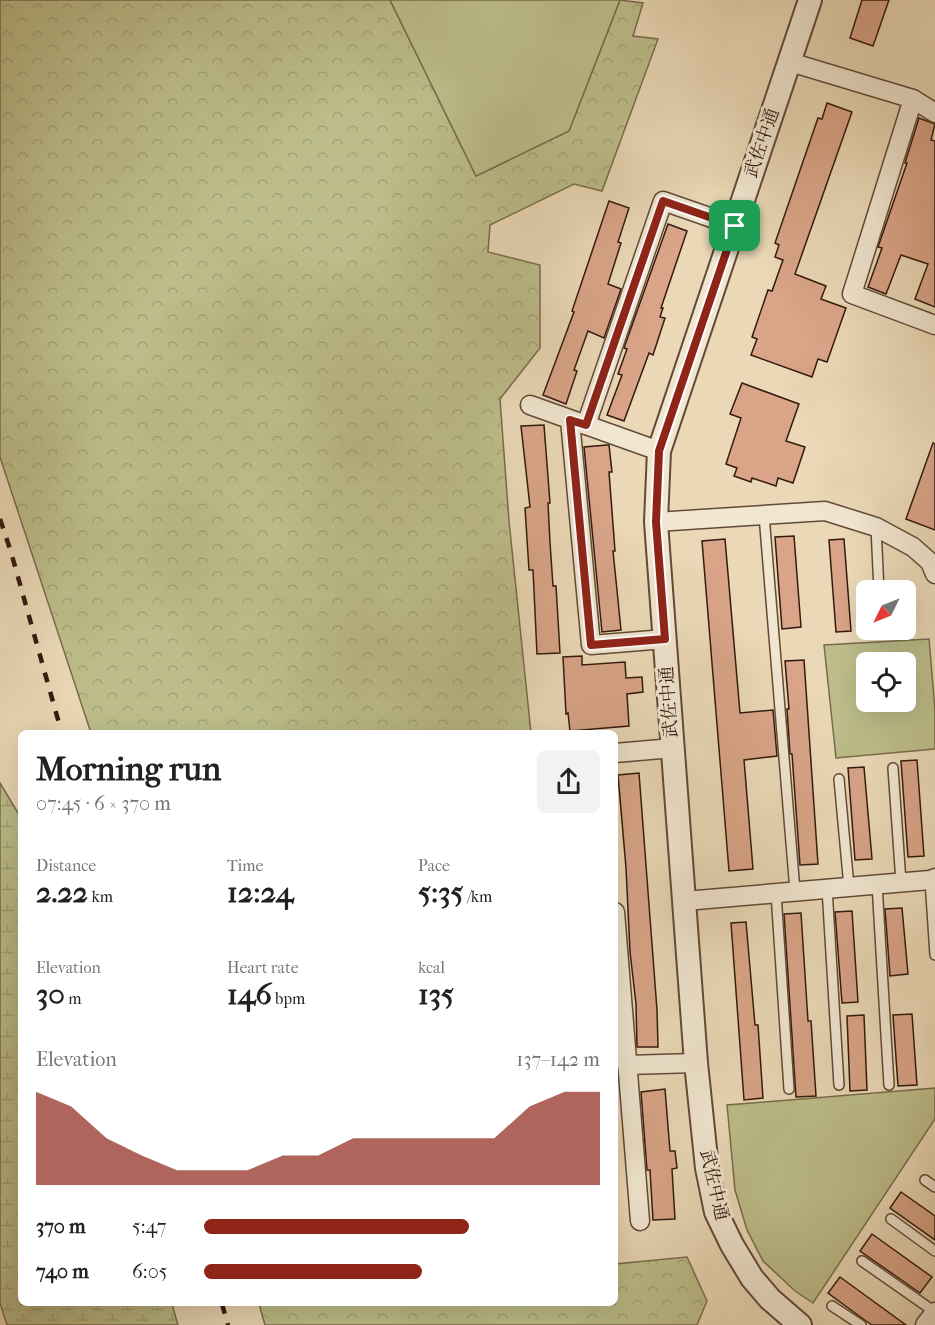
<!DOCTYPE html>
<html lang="en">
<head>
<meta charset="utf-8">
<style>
  body { margin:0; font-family:"IM FELL French Canon","Noto Serif JP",serif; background:#f2f2f2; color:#222; height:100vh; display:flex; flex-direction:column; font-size:22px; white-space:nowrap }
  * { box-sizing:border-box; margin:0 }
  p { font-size:20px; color:#767676 }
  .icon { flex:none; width:33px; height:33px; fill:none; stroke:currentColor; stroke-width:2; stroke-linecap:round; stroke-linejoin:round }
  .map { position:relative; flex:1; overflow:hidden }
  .panel { position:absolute; left:18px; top:730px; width:600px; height:576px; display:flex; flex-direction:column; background:#fff; border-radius:9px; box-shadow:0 6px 24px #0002 }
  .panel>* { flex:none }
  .needle { width:39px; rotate:227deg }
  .fabs { position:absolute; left:856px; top:580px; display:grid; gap:12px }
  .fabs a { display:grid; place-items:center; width:60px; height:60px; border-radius:9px; background:#fff; box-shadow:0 6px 24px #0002; font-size:30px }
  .pin { position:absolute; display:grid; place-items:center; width:51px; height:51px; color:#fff; margin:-26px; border-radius:12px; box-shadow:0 3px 9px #0006 }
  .round { display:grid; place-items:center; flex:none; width:63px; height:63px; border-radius:9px; background:#f2f2f2 }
  .headline { display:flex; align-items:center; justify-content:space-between; height:102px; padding:0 18px }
  h1 { font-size:33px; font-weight:800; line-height:45px }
  .metrics { display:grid; grid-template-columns:repeat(3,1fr); gap:9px; height:102px; padding:6px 18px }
  .metrics div { display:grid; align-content:center }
  .metrics b { font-size:30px; font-weight:800 }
  .metrics small { font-size:16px; font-weight:400 }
  .metrics p { font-size:16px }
  .chart { height:168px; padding:12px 18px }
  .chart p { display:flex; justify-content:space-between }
  .chart svg { width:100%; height:108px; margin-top:6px; fill:#8f2418; opacity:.7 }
  ul { padding:0 18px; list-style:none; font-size:20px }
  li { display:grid; grid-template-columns:96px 72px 1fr; align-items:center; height:45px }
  li i { height:15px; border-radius:8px; background:#8f2418 }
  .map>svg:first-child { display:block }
  .forest { fill:url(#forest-crowns); stroke:#786c4c; stroke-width:1.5 }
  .wetland { fill:url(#wetland-marsh); stroke:#786c4c; stroke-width:1.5 }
  .park { fill:#bcbd8a; stroke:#786c4c; stroke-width:1.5; fill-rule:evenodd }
  .building { fill:#d9a488; stroke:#341a0f; stroke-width:1.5 }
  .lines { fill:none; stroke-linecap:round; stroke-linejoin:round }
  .service-casing { stroke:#624a39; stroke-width:12 }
  .minor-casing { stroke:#624a39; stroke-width:21 }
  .tertiary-casing { stroke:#624a39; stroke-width:26 }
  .service { stroke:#f1e6d0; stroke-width:9 }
  .minor { stroke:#f1e6d0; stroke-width:18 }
  .tertiary { stroke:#f1e6d0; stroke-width:22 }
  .rail { stroke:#341a0f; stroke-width:4.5; stroke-dasharray:10 10; stroke-linecap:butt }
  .route-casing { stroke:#fff; stroke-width:12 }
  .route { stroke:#8f2418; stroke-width:8 }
  .labels { text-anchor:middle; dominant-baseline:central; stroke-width:6; stroke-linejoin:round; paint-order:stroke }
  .street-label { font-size:18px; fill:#341a0f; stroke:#f1e6d0 }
</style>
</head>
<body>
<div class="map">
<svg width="935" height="1325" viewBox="0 0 935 1325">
  <defs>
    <pattern id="forest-crowns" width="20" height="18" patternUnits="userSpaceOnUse" patternTransform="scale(1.5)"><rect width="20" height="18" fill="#bcbd8a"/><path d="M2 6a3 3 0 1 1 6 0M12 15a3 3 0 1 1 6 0" fill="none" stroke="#a2a276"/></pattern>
    <pattern id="wetland-marsh" width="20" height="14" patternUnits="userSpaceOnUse" patternTransform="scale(1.5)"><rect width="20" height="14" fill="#bcbd8a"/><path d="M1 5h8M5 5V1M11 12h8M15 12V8" fill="none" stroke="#a2a276"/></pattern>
  </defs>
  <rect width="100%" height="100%" fill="#ead8b6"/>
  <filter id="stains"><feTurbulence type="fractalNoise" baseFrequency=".00333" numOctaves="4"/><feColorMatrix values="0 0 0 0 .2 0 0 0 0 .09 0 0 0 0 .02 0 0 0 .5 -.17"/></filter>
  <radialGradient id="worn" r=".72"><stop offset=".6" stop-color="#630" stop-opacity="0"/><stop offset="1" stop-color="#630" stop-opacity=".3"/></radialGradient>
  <g class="forest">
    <polygon points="0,0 390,0 476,176 569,131 620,0 643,3 633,36 658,39 602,191 574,184 490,225 488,252 540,265 540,348 500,399 509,521 531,733 91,733 0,457"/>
    <polygon points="687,1257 707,1301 697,1325 265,1325 259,1304 615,1304 615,1264"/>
  </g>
  <polygon class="wetland" points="0,783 21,818 21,1304 172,1304 178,1325 7,1325 0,1303"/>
  <g class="park">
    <polygon points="390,0 620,0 569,131 476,176"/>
    <path d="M929 639 935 710V749L836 758 824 645ZM867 663H906V702H867Z"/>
    <polygon points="935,1088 935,1119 813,1303 795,1291 763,1261 747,1230 735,1190 727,1105"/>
  </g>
  <g class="building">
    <polygon points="862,0 889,0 873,46 850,38"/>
    <polygon points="827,103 852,112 795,274 826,286 821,299 846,308 827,362 818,359 812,377 751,355 757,339 752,337 768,290 772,291 783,260 775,257 779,245 775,243 818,118 822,119"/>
    <polygon points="919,118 935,124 931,140 935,141 935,307 915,299 928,264 901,255 886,294 868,287 882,248 878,247 907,163 905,163"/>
    <polygon points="609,201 629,208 618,242 621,243 608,284 621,289 604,338 588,331 574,370 577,371 566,404 543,395 574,312 572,311"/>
    <polygon points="668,224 687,231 661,308 663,308 660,317 665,318 653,355 649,353 624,421 607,415 622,375 618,374 627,349 624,348"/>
    <polygon points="742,383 799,404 786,441 805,447 793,483 778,478 776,486 752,478 751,482 734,476 737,468 726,464 741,418 730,414"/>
    <polygon points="544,425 550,503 548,503 550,543 553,586 556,586 560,653 537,654 533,570 529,570 525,508 530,507 521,426"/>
    <polygon points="933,443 935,444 935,530 906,519"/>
    <polygon points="607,445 609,445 612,472 609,472 615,551 613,551 621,630 602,632 584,447"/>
    <polygon points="794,536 801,627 782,629 775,537"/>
    <polygon points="725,539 740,713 773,710 777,756 744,760 753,869 729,871 702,541"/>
    <polygon points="844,539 851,631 836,632 829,540"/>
    <polygon points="582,656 582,665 625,662 626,678 642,677 643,692 627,694 629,726 570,731 568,713 566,714 563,657"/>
    <polygon points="804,660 818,864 800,865 792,754 790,754 787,709 789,709 785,661"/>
    <polygon points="917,760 924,856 908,857 901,761"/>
    <polygon points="864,767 872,859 855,860 848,768"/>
    <polygon points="639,773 657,1010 658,1047 637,1047 636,1004 630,952 626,868 618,775"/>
    <polygon points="902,908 908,974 890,976 885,909"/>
    <polygon points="852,911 858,1002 842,1003 835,912"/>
    <polygon points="801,913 808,1021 811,1021 816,1096 796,1097 784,914"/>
    <polygon points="746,922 755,1025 758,1025 763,1098 744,1100 731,923"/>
    <polygon points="912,1014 917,1085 898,1086 893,1015"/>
    <polygon points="864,1015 867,1090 850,1091 847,1016"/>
    <polygon points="665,1089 670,1151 675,1151 677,1168 672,1169 675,1219 653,1220 650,1170 647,1170 641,1092"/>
    <polygon points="901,1192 935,1216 935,1240 890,1208"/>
    <polygon points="872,1234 932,1277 920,1293 860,1251"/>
    <polygon points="840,1277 906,1325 872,1325 866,1321 828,1293"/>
  </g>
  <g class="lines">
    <defs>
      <g id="service">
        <polyline points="764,515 795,891"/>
        <polyline points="876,527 879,591"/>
        <polyline points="893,768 901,882"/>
        <polyline points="839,779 849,887"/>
        <polyline points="930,880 935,955"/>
        <polyline points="877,884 889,1085"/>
        <polyline points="827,888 839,1085"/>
        <polyline points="776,893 789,1089"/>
        <polyline points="925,1180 935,1187"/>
        <polyline points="891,1219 935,1251"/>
        <polyline points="862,1261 935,1312"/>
        <polyline points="832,1306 861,1325"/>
      </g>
      <g id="minor">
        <polyline points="790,62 913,99 935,113"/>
        <polyline points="913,99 852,294 935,325"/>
        <polyline points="530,405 659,451"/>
        <polyline points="570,420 591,645 665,639"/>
        <polyline points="586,425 663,201 735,226"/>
        <polyline points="656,522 825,511 876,527 913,547 930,562 935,574"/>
        <polyline points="615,753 673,748"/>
        <polyline points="685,901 930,880 935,878"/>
        <polyline points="615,912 640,1221"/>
        <polyline points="627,1065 696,1063"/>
        <polyline points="925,1325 935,1312"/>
      </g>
      <polyline id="tertiary" points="800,1325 770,1299 752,1278 732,1245 716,1212 707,1168 696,1063 656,522 659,451 810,0"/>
    </defs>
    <use href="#service" class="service-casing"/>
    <use href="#minor" class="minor-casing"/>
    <use href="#tertiary" class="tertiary-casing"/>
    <use href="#service" class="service"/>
    <use href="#minor" class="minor"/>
    <use href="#tertiary" class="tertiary"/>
    <g class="rail">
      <polyline points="0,519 11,552 62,734"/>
      <polyline points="222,1304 228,1325"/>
    </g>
  </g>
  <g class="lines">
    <defs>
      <polygon id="route" points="663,201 735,226 659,451 656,522 665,639 591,645 570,420 586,425"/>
    </defs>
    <use href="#route" class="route-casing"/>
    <use href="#route" class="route"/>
  </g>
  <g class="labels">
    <g class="street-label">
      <text transform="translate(762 143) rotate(-71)">武佐中通</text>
      <text transform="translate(669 702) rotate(-94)">武佐中通</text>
      <text transform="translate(714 1185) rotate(77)">武佐中通</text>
    </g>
  </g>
  <rect width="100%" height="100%" filter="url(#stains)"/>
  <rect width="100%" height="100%" fill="url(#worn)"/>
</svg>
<div class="fabs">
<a><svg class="needle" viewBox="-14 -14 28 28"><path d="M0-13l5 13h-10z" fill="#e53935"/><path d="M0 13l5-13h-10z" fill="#767676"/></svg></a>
<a><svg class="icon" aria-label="locate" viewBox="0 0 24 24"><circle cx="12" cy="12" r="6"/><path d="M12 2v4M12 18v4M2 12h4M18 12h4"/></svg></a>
</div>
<div class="pin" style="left:735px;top:226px;background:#1e9e55"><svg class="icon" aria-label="arrive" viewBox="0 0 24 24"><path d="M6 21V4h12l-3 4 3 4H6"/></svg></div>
<section class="panel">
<div class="headline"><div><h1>Morning run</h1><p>07:45 · 6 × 370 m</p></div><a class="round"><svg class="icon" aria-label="share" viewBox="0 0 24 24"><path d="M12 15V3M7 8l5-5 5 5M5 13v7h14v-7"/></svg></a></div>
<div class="metrics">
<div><p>Distance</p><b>2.22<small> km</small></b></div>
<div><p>Time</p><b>12:24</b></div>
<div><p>Pace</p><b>5:35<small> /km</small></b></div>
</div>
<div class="metrics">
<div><p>Elevation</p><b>30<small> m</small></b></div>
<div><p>Heart rate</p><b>146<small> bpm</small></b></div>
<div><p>kcal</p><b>135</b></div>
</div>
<div class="chart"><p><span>Elevation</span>137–142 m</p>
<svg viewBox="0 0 160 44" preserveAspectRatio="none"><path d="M0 44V6L10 12L20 25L30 32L40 38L50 38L60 38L70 32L80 32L90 25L100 25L110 25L120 25L130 25L140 12L150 6L160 6V44z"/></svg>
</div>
<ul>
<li><b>370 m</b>5:47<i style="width:67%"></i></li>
<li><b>740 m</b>6:05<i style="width:55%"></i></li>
</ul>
</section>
</div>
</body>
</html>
